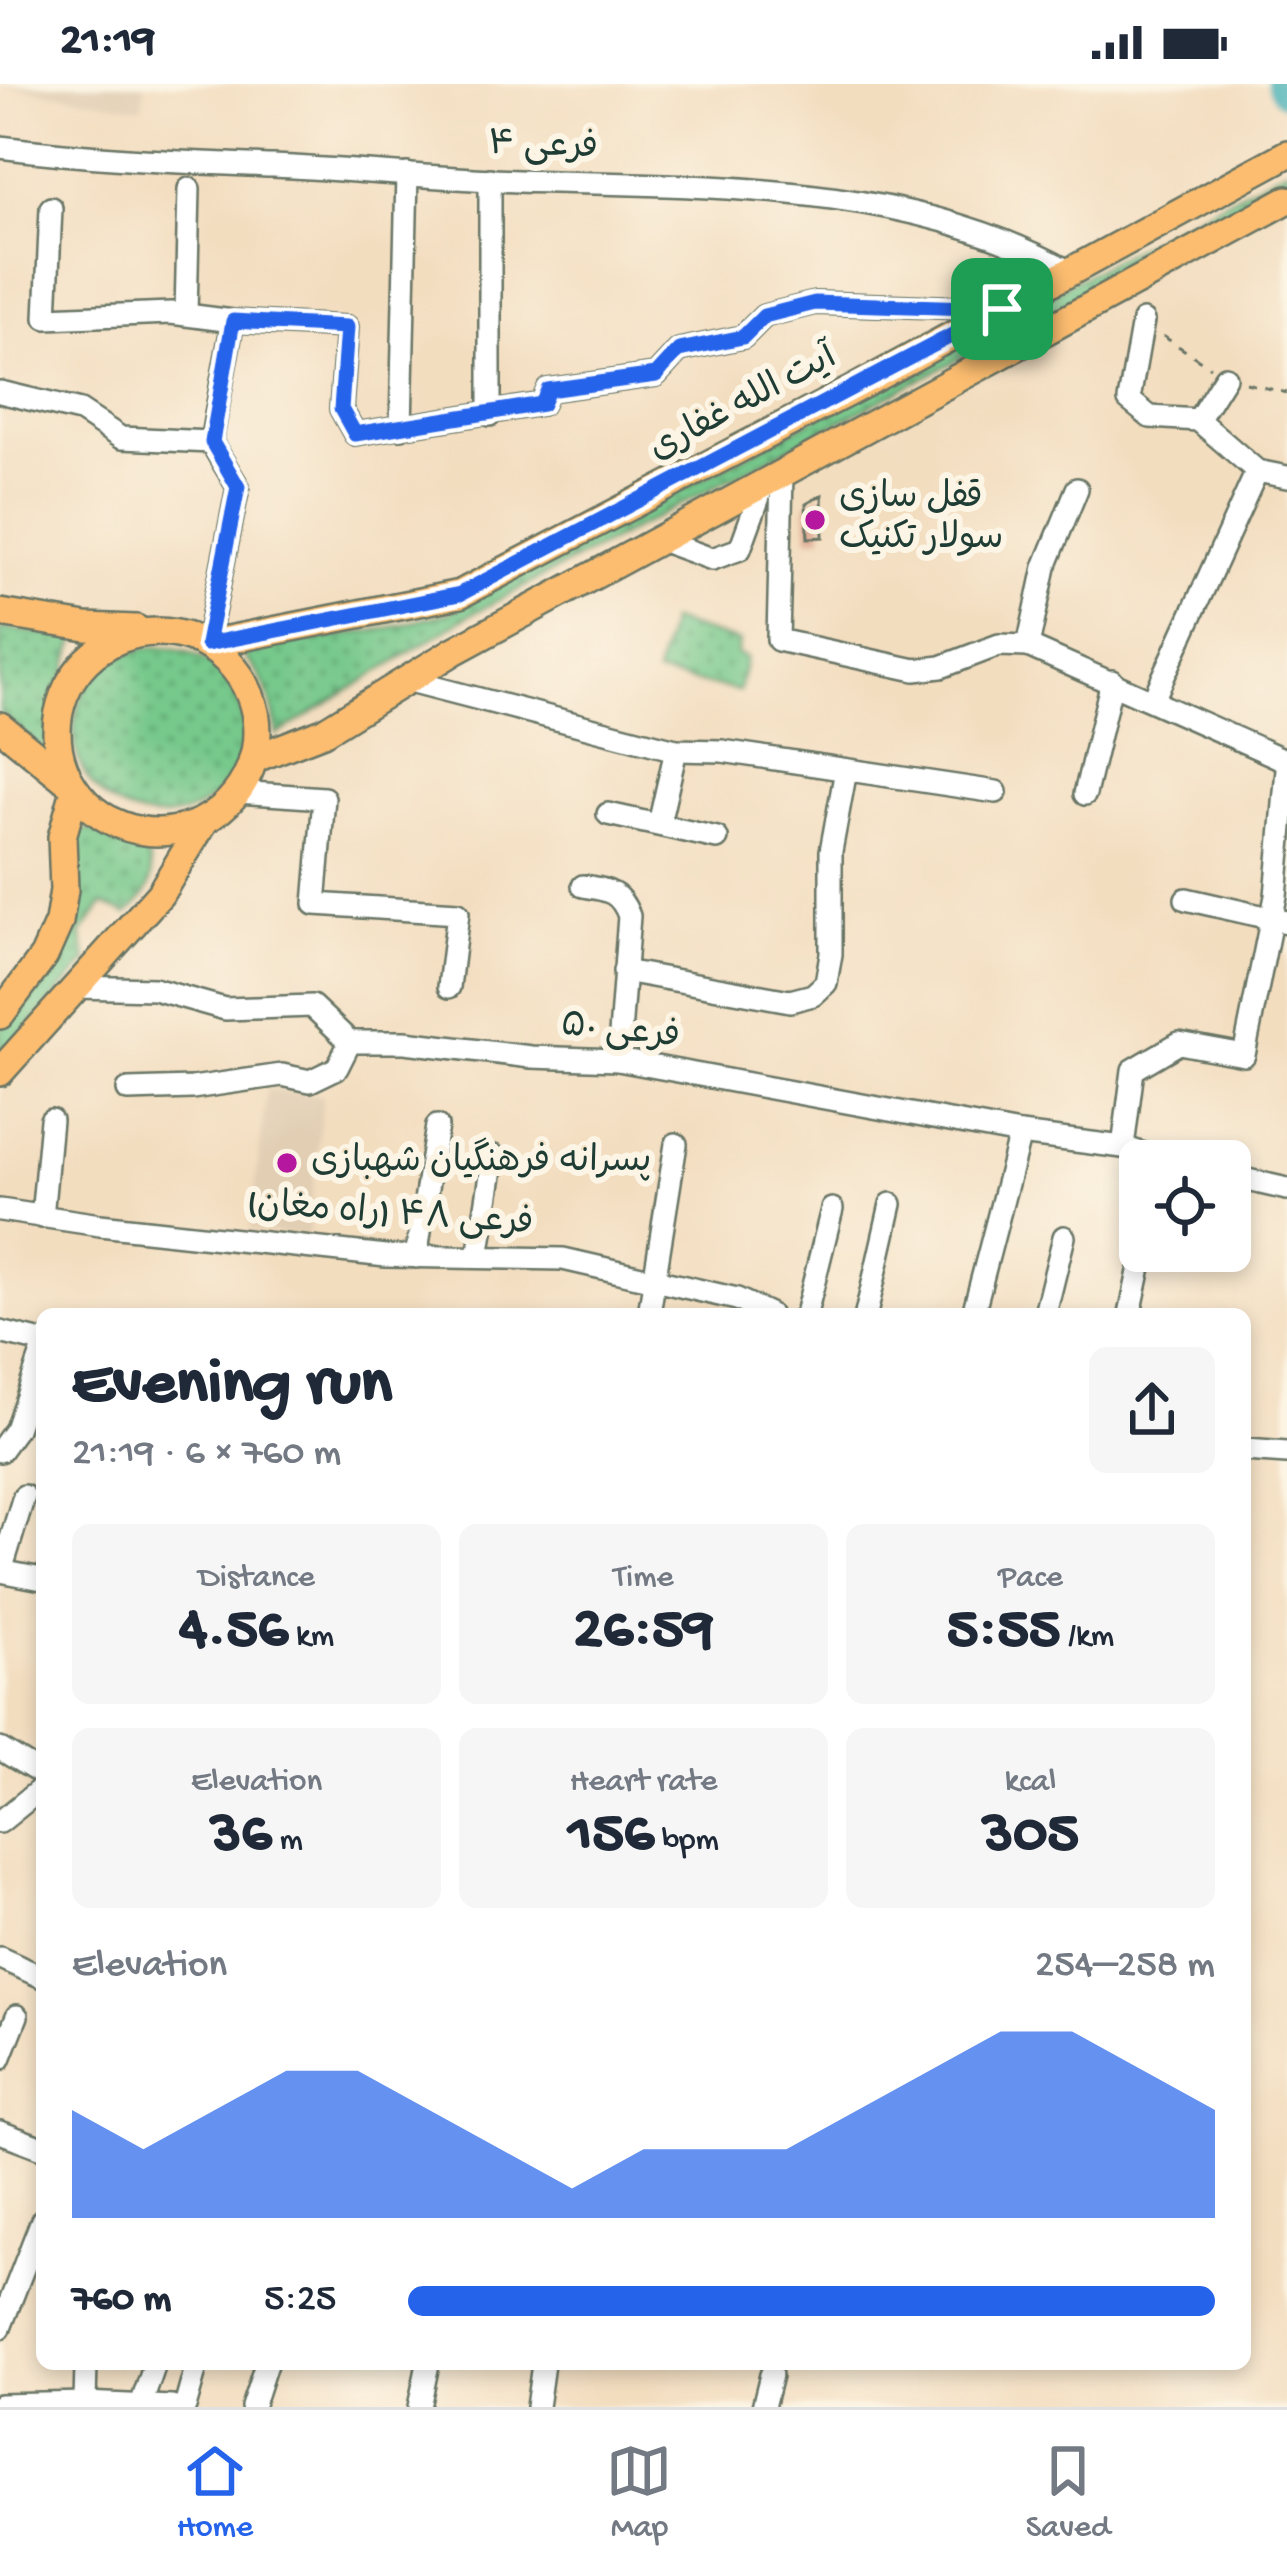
<!DOCTYPE html>
<html lang="en">
<head>
<meta charset="utf-8">
<style>
  body { margin:0; font-family:"Gochi Hand","Playpen Sans Arabic",sans-serif; background:#f6f6f7; color:#1f2937; height:100vh; display:flex; flex-direction:column; font-size:45px; white-space:nowrap }
  * { box-sizing:border-box; margin:0 }
  p { font-size:39px; color:#747a83 }
  .icon { flex:none; width:66px; height:66px; fill:none; stroke:currentColor; stroke-width:2; stroke-linecap:round; stroke-linejoin:round }
  .map { position:relative; flex:1; overflow:hidden }
  .details { position:absolute; left:36px; top:1224px; width:1215px; height:1062px; display:flex; flex-direction:column; background:#fff; border-radius:18px; box-shadow:0 6px 18px #0003 }
  .details>* { flex:none }
  .tools { position:absolute; left:1119px; top:1056px; display:grid; gap:24px }
  .tools a { display:grid; place-items:center; width:132px; height:132px; border-radius:18px; background:#fff; box-shadow:0 6px 18px #0003; font-size:60px }
  .pin { position:absolute; display:grid; place-items:center; width:102px; height:102px; color:#fff; margin:-51px; border-radius:24px; box-shadow:0 6px 18px #0006 }
  .round { display:grid; place-items:center; flex:none; width:126px; height:126px; border-radius:18px; background:#f6f6f7 }
  .head { display:flex; align-items:center; justify-content:space-between; height:204px; padding:0 36px }
  h1 { font-size:66px; font-weight:700; line-height:90px }
  .figures { display:grid; grid-template-columns:repeat(3,1fr); gap:18px; height:204px; padding:12px 36px }
  .figures div { display:grid; align-content:center; border-radius:18px; background:#f6f6f7; text-align:center }
  .figures b { font-size:60px; font-weight:700 }
  .figures small { font-size:33px; font-weight:400 }
  .figures p { font-size:33px }
  .chart { height:336px; padding:24px 36px }
  .chart p { display:flex; justify-content:space-between }
  .chart svg { width:100%; height:216px; margin-top:12px; fill:#2563eb; opacity:.7 }
  ul { padding:0 36px; list-style:none; font-size:39px }
  li { display:grid; grid-template-columns:192px 144px 1fr; align-items:center; height:90px }
  li i { height:30px; border-radius:15px; background:#2563eb }
  .status { display:flex; justify-content:space-between; align-items:center; height:84px; padding:0 60px; background:#fff; direction:ltr }
  .status svg { height:33px; fill:currentColor }
  .tabs { display:flex; justify-content:space-around; align-items:center; height:168px; border-top:3px solid #e0e1e3; background:#fff; font-size:33px; color:#747a83 }
  .tabs a { display:grid; justify-items:center; gap:6px }
  .tabs .current { color:#2563eb }
  .map>svg:first-child { display:block }
  .built { fill:#e1ceb3 }
  .grass { fill:url(#grass-dots); stroke:#4a8260; stroke-width:3 }
  .lines { fill:none; stroke-linecap:round; stroke-linejoin:round }
  .river { stroke:#39abb3; stroke-width:33 }
  .building { fill:#dfaf97 }
  .minor-casing { stroke:#697565; stroke-width:26 }
  .major-casing { stroke:#697565; stroke-width:32 }
  .path { stroke:#697565; stroke-width:3; stroke-dasharray:9 9; stroke-linecap:butt }
  .minor { stroke:#fff; stroke-width:21 }
  .major { stroke:#fcbd6f; stroke-width:27 }
  .route-casing { stroke:#fff; stroke-width:24 }
  .route { stroke:#2563eb; stroke-width:15 }
  .poi-dot { fill:#b5179e; stroke:#fcf5e5; stroke-width:4.5 }
  .labels { text-anchor:middle; dominant-baseline:central; stroke-width:12; stroke-linejoin:round; paint-order:stroke }
  .street-label { font-size:36px; fill:#1f3d34; stroke:#fcf5e5 }
  .poi-label { font-size:36px; fill:#1f3d34; stroke:#fcf5e5; text-anchor:start }
</style>
</head>
<body>
<div class="status"><b>21:19</b><svg viewBox="0 0 49 12"><path d="M0 12V9h3v3zM5 12V6h3v6zM10 12V3h3v9zM15 12V0h3v12zM26 1h20v11H26zM47 4h2v5h-2z"/></svg></div>
<div class="map">
<svg width="1287" height="2323" viewBox="0 0 1287 2323">
  <defs>
    <pattern id="grass-dots" width="8" height="8" patternUnits="userSpaceOnUse" patternTransform="scale(3)"><rect width="8" height="8" fill="#76c88b"/><path d="M2 2h.1M6 6h.1" fill="none" stroke="#60a472" stroke-width="1.8" stroke-linecap="round"/></pattern>
  </defs>
  <rect width="100%" height="100%" fill="#fcf5e5"/>
  <filter id="ink" filterUnits="userSpaceOnUse"><feTurbulence type="fractalNoise" baseFrequency=".00833" numOctaves="2"/><feDisplacementMap in="SourceGraphic" scale="24" xChannelSelector="R" yChannelSelector="G"/><feConvolveMatrix kernelMatrix="1 2 1 2 8 2 1 2 1" color-interpolation-filters="sRGB"/></filter>
  <filter id="wash" filterUnits="userSpaceOnUse"><feTurbulence type="fractalNoise" baseFrequency=".004" numOctaves="4" result="noise"/><feDisplacementMap in="SourceGraphic" scale="48" xChannelSelector="R" yChannelSelector="G"/><feGaussianBlur stdDeviation="2.7" result="paint"/><feColorMatrix in="noise" values="0 0 0 0 0 0 0 0 0 0 0 0 0 0 0 0 0 1.4 0 .05"/><feComposite in="paint" operator="in"/></filter>
  <g filter="url(#wash)">
    <rect width="100%" height="100%" fill="#f3ddbf"/>
    <g class="built">
      <polygon points="0,0 145,0 142,24"/>
      <polygon points="267,1004 323,1012 308,1152 250,1146"/>
    </g>
    <g class="grass">
      <path d="M1287 84V103L466 533 277 651C273 619 267 598 245 573L248 565 384 545 448 529Z"/>
      <polygon points="670,537 739,558 737,571 746,574 739,607 656,590"/>
      <polygon points="0,544 76,554 43,667 0,629"/>
      <circle cx="159" cy="648" r="85"/>
      <path d="M79 745 93 746 146 768C158 799 149 808 127 830L103 820 81 850 87 877 0 975V942L52 881Z"/>
    </g>
    <g class="lines">
      <polyline class="river" points="1283,0 1287,6"/>
    </g>
    <g id="blocks">
      <polygon class="building" points="822,411 823,453 808,454 806,420"/>
    </g>
  </g>
  <g filter="url(#ink)">
    <use href="#blocks" fill-opacity="0" stroke="#697565" stroke-width="3"/>
    <g class="lines">
      <defs>
        <g id="minor">
          <path d="M0 63C91 75 181 78 273 82 355 86 436 94 518 97 702 103 905 96 1070 188"/>
          <polyline points="51,124 46,234 171,229 233,237 347,243 341,325 355,350 542,320 548,306 656,291 679,266 743,253 764,232 815,219 1001,225"/>
          <polyline points="186,230 189,105"/>
          <polyline points="1143,237 1129,316 1150,333 1198,336"/>
          <polyline points="1225,293 1198,336 1257,387 1287,393"/>
          <polyline points="0,308 80,327 121,354 211,358"/>
          <polyline points="490,331 490,95"/>
          <polyline points="401,344 407,90"/>
          <polyline points="211,358 233,237"/>
          <polyline points="782,390 778,556 915,586 941,583 999,561 1028,562 1287,677"/>
          <polyline points="660,456 712,475 740,465 764,399"/>
          <polyline points="207,560 238,403 211,358"/>
          <polyline points="1028,562 1045,483 1077,405"/>
          <polyline points="406,596 676,666 722,667 996,708"/>
          <polyline points="1153,616 1257,387"/>
          <polyline points="237,708 324,714 315,820 458,829 449,903"/>
          <polyline points="1085,710 1112,597"/>
          <polyline points="608,730 717,754"/>
          <polyline points="659,740 676,666"/>
          <path d="M583 802C608 806 620 807 629 832L618 976"/>
          <polyline points="1186,815 1287,838"/>
          <polyline points="624,887 790,917 813,911 826,899 831,870 831,767 846,686"/>
          <polyline points="77,903 154,905 225,925 312,922 350,958 405,958 531,973 618,976 1020,1050 1123,1063 1165,1077"/>
          <polyline points="128,1006 192,1004 282,991 310,997 337,984 350,958"/>
          <polyline points="1123,1063 1133,986 1179,959 1244,971 1276,812 1287,685"/>
          <polyline points="1230,1092 1287,1105"/>
          <polyline points="0,1126 100,1141 386,1172 563,1175 737,1215 769,1230"/>
          <polyline points="42,1133 51,1036"/>
          <polyline points="416,1173 437,1042"/>
          <polyline points="478,1173 494,1072"/>
          <polyline points="649,1230 676,1060"/>
          <polyline points="806,1230 832,1125"/>
          <polyline points="866,1230 891,1120"/>
          <polyline points="973,1230 1020,1050"/>
          <polyline points="1045,1230 1064,1153"/>
          <polyline points="1130,1230 1143,1169"/>
          <polyline points="0,1248 42,1258"/>
          <polyline points="1245,1366 1287,1369"/>
          <polyline points="0,1367 16,1345 42,1269"/>
          <polyline points="0,1487 42,1495"/>
          <polyline points="1,1487 24,1412"/>
          <polyline points="0,1665 42,1690"/>
          <polyline points="0,1738 42,1704"/>
          <polyline points="0,1874 42,1893"/>
          <polyline points="0,1975 17,1932"/>
          <polyline points="0,2048 42,2064"/>
          <polyline points="0,2244 42,2136"/>
          <polyline points="85,2319 86,2280"/>
          <polyline points="0,2321 85,2319 172,2323"/>
          <polyline points="141,2321 155,2280"/>
          <polyline points="185,2323 197,2280"/>
          <polyline points="252,2323 266,2280"/>
          <polyline points="419,2323 428,2280"/>
          <polyline points="537,2323 543,2280"/>
          <polyline points="763,2323 771,2291"/>
        </g>
        <g id="major">
          <polyline points="0,529 86,543 136,545"/>
          <circle cx="157" cy="648" r="100"/>
          <polyline points="207,560 460,510 854,305 1287,70"/>
          <polyline points="0,642 66,696"/>
          <polyline points="253,675 323,648 454,567 1287,116"/>
          <polyline points="0,931 44,872 59,838 64,806 62,753 75,706"/>
          <polyline points="0,988 160,810 205,736"/>
        </g>
      </defs>
      <use href="#minor" class="minor-casing"/>
      <use href="#major" class="major-casing"/>
      <g class="path">
        <polyline points="1163,252 1210,283"/>
        <polyline points="1246,299 1287,309"/>
      </g>
      <use href="#minor" class="minor"/>
      <use href="#major" class="major"/>
    </g>
  </g>
  <g class="lines" filter="url(#ink)">
    <defs>
      <polygon id="route" points="815,219 1002,225 460,510 207,560 238,403 212,358 233,237 347,243 341,325 355,350 542,320 548,306 656,291 679,266 743,253 764,232"/>
    </defs>
    <use href="#route" class="route-casing"/>
    <use href="#route" class="route"/>
  </g>
  <g class="poi-dot">
    <circle cx="815" cy="436" r="12"/>
    <circle cx="287" cy="1079" r="12"/>
  </g>
  <g class="labels">
    <g class="street-label">
      <text transform="translate(543 64) rotate(2)">فرعی ۴</text>
      <text transform="translate(744 321) rotate(-28)">آیت الله غفاری</text>
      <text transform="translate(620 949) rotate(6)">فرعی ۵۰</text>
      <text transform="translate(390 1132) rotate(4)">فرعی ۴۸ (راه مغان)</text>
    </g>
    <g class="poi-label">
      <text x="839" y="415">قفل سازی<tspan x="839" dy="41">سولار تکنیک</tspan></text>
      <text x="311" y="1079">پسرانه فرهنگیان شهبازی</text>
    </g>
  </g>
</svg>
<div class="tools">
<a><svg class="icon" aria-label="locate" viewBox="0 0 24 24"><circle cx="12" cy="12" r="6"/><path d="M12 2v4M12 18v4M2 12h4M18 12h4"/></svg></a>
</div>
<div class="pin" style="left:1002px;top:225px;background:#1e9e55"><svg class="icon" aria-label="arrive" viewBox="0 0 24 24"><path d="M6 21V4h12l-3 4 3 4H6"/></svg></div>
<section class="details">
<div class="head"><div><h1>Evening run</h1><p>21:19 · 6 × 760 m</p></div><a class="round"><svg class="icon" aria-label="share" viewBox="0 0 24 24"><path d="M12 15V3M7 8l5-5 5 5M5 13v7h14v-7"/></svg></a></div>
<div class="figures">
<div><p>Distance</p><b>4.56<small> km</small></b></div>
<div><p>Time</p><b>26:59</b></div>
<div><p>Pace</p><b>5:55<small> /km</small></b></div>
</div>
<div class="figures">
<div><p>Elevation</p><b>36<small> m</small></b></div>
<div><p>Heart rate</p><b>156<small> bpm</small></b></div>
<div><p>kcal</p><b>305</b></div>
</div>
<div class="chart"><p><span>Elevation</span>254–258 m</p>
<svg viewBox="0 0 160 44" preserveAspectRatio="none"><path d="M0 44V22L10 30L20 22L30 14L40 14L50 22L60 30L70 38L80 30L90 30L100 30L110 22L120 14L130 6L140 6L150 14L160 22V44z"/></svg>
</div>
<ul>
<li><b>760 m</b>5:25<i style="width:100%"></i></li>
</ul>
</section>
</div>
<nav class="tabs">
<a class="current"><svg class="icon" aria-label="home" viewBox="0 0 24 24"><path d="M3 11l9-7 9 7M6 9v11h12V9"/></svg>Home</a>
<a><svg class="icon" aria-label="map" viewBox="0 0 24 24"><path d="M3 6l6-2 6 2 6-2v14l-6 2-6-2-6 2zM9 4v14M15 6v14"/></svg>Map</a>
<a><svg class="icon" aria-label="saved" viewBox="0 0 24 24"><path d="M7 4h10v16l-5-4-5 4z"/></svg>Saved</a>
</nav>
</body>
</html>
